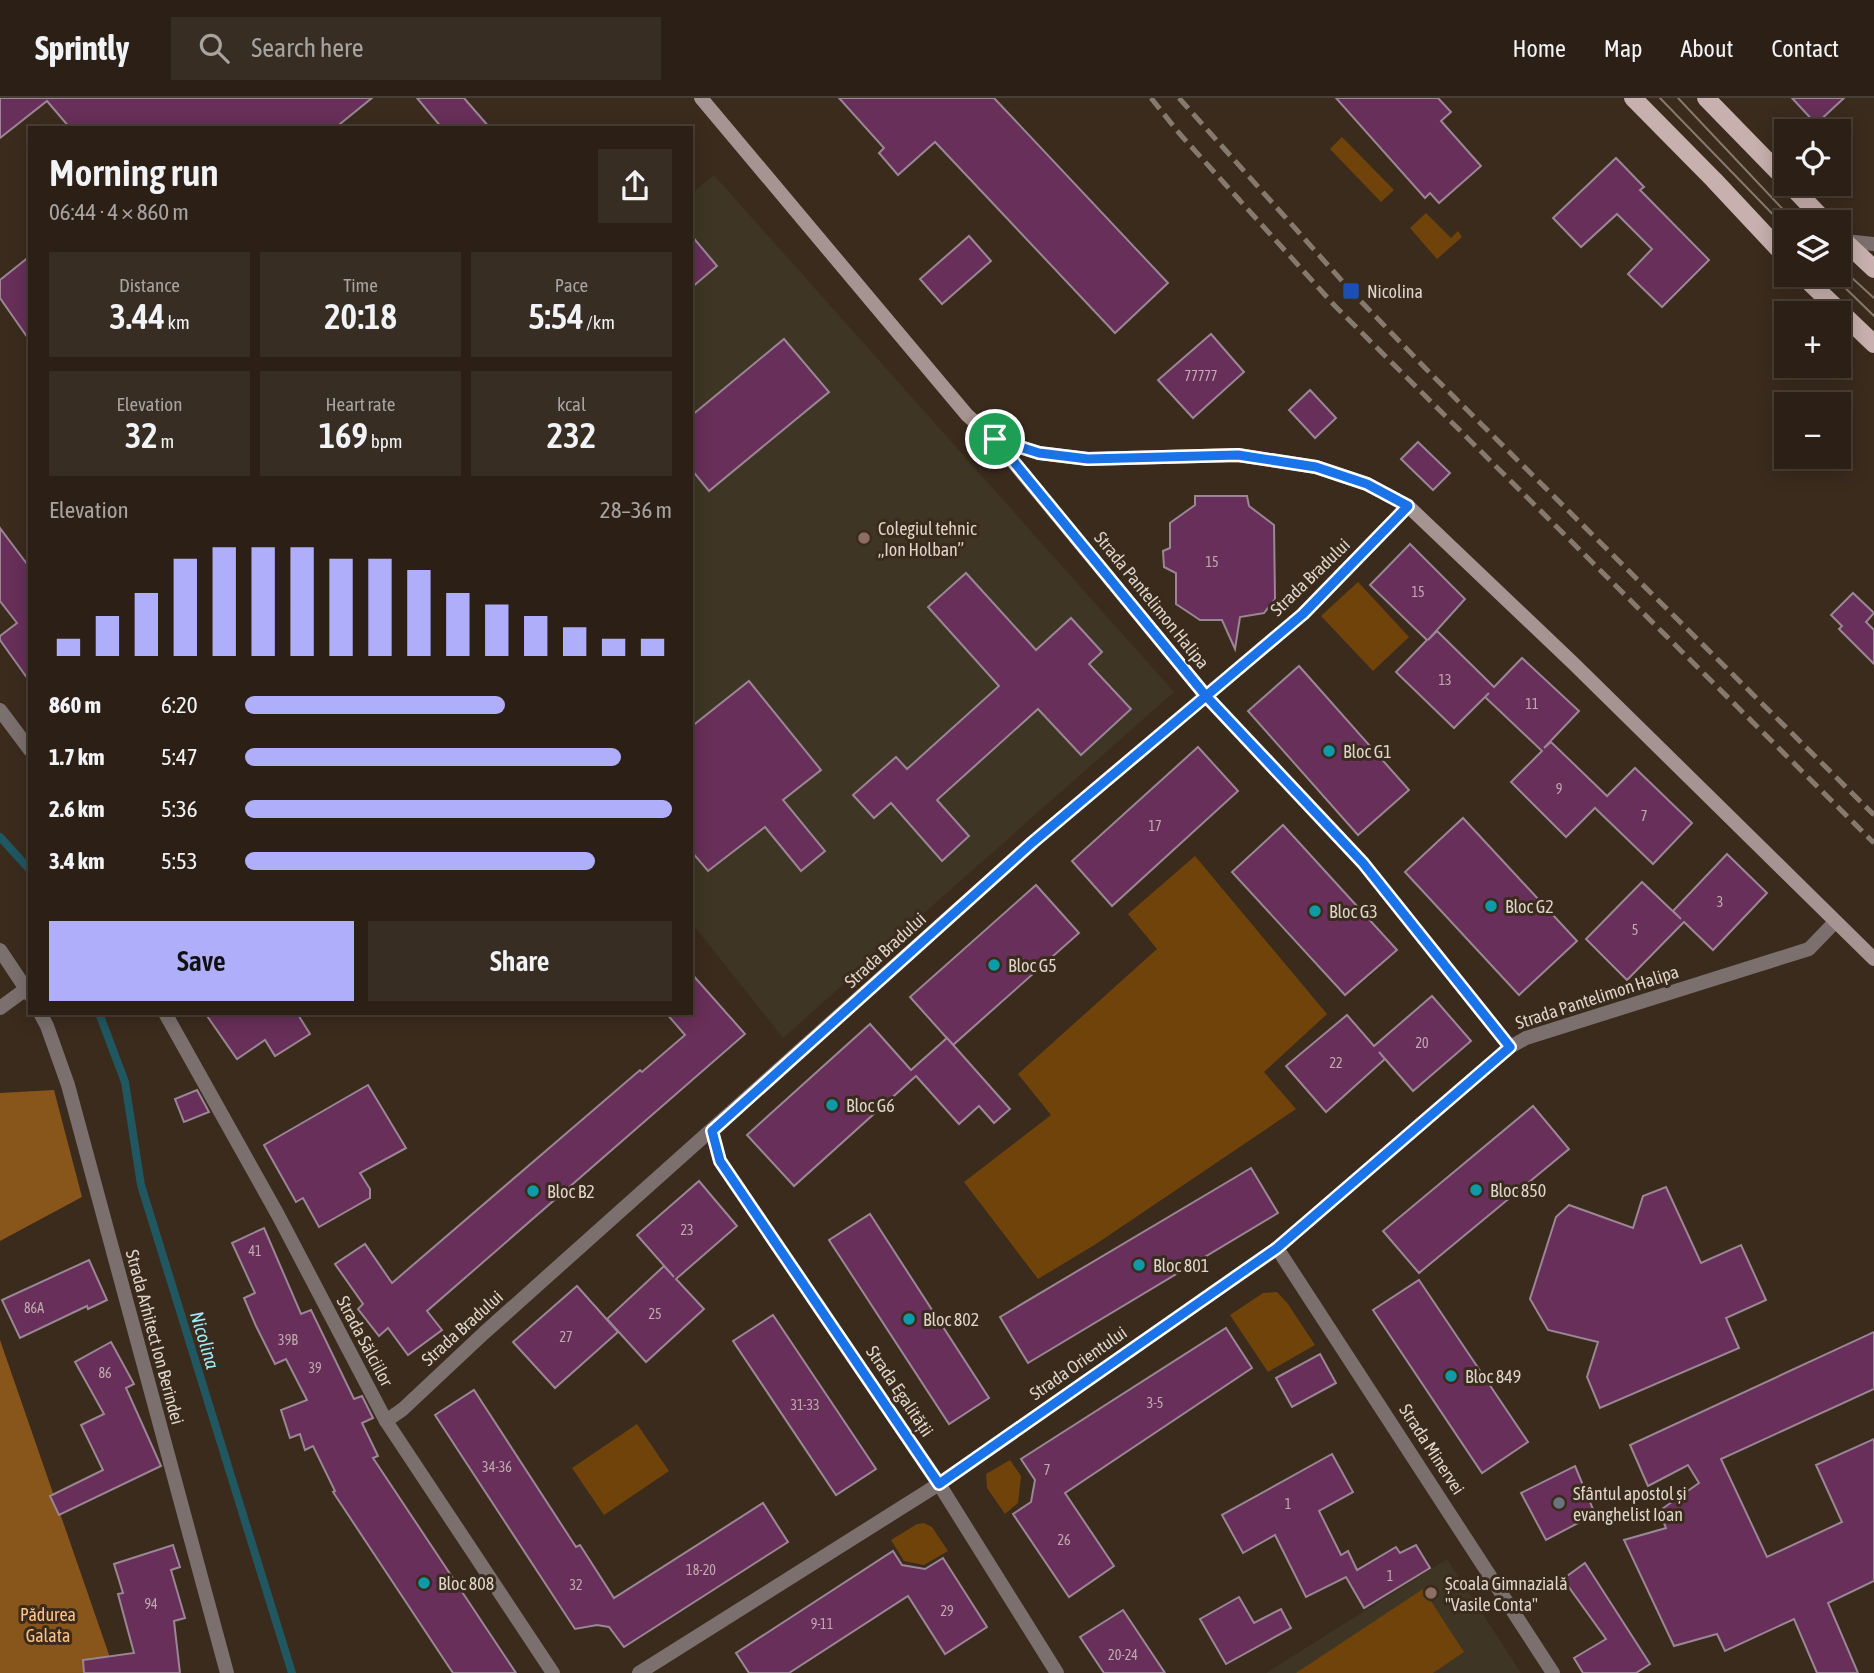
<!DOCTYPE html>
<html lang="en">
<head>
<meta charset="utf-8">
<style>
  body { margin:0; font-family:"Asap Condensed",sans-serif; background:#382d23; color:#f1f3f6; height:100vh; display:flex; flex-direction:column; font-size:26px; white-space:nowrap }
  * { box-sizing:border-box; margin:0 }
  p { font-size:23px; color:#a6a3a1 }
  .icon { flex:none; width:38px; height:38px; fill:none; stroke:currentColor; stroke-width:2; stroke-linecap:round; stroke-linejoin:round }
  .map { position:relative; flex:1; overflow:hidden }
  .details { position:absolute; left:28px; top:28px; width:665px; height:889px; display:flex; flex-direction:column; background:#2c2016; border-radius:0px; box-shadow:0 4px 18px #0003,0 0 0 2px #483e35 }
  .details>* { flex:none }
  .buttons { position:absolute; left:1774px; top:21px; display:grid; gap:14px }
  .buttons a { display:grid; place-items:center; width:77px; height:77px; border-radius:0px; background:#2c2016; box-shadow:0 4px 18px #0003,0 0 0 2px #483e35; font-size:35px }
  .pin { position:absolute; display:grid; place-items:center; width:60px; height:60px; color:#fff; margin:-30px; border:4px solid #fff; border-radius:50%; box-shadow:0 2px 7px #0007 }
  .round { display:grid; place-items:center; flex:none; width:74px; height:74px; border-radius:0px; background:#382d23 }
  .summary { display:flex; align-items:center; justify-content:space-between; height:119px; padding:0 21px }
  h1 { font-size:38px; font-weight:600; line-height:52px }
  .figures { display:grid; grid-template-columns:repeat(3,1fr); gap:10px; height:119px; padding:7px 21px }
  .figures div { display:grid; align-content:center; border-radius:0px; background:#382d23; text-align:center }
  .figures b { font-size:35px; font-weight:600 }
  .figures small { font-size:19px; font-weight:400 }
  .figures p { font-size:19px }
  .chart { height:196px; padding:14px 21px }
  .chart p { display:flex; justify-content:space-between }
  .chart svg { width:100%; height:126px; margin-top:7px; stroke:#afaefa; stroke-width:6 }
  .action { display:flex; gap:14px; margin-top:auto; padding:14px 21px }
  .action a { flex:1; height:80px; border-radius:0px; background:#afaefa; color:#111; font-size:28px; font-weight:600; line-height:80px; text-align:center }
  .action a+a { background:#382d23; color:#f1f3f6 }
  ul { padding:0 21px; list-style:none; font-size:23px }
  li { display:grid; grid-template-columns:112px 84px 1fr; align-items:center; height:52px }
  li i { height:18px; border-radius:9px; background:#afaefa }
  header { display:flex; align-items:center; gap:42px; box-sizing:border-box; height:98px; padding:0 35px; background:#2c2016; border-bottom:2px solid #483e35 }
  header strong { font-size:33px }
  nav { display:flex; gap:38px; margin-inline-start:auto; font-size:24px }
  .search { width:490px; height:63px; background:#382d23; display:flex; align-items:center; gap:18px; box-sizing:border-box; padding:0 24px; border-radius:0px; color:#a6a3a1; font-size:26px }
  .map>svg:first-child { display:block }
  .industrial { fill:#3e3524 }
  .green { fill:#70430b }
  .forest { fill:#88551a }
  .lines { fill:none; stroke-linecap:round; stroke-linejoin:round }
  .stream { stroke:#205761; stroke-width:8 }
  .building { fill:#672f59; stroke:#9b8695; stroke-width:2 }
  .street { stroke:#7b706e; stroke-width:14 }
  .secondary { stroke:#a69492; stroke-width:14 }
  .primary { stroke:#c7b0ad; stroke-width:18 }
  .tram { stroke:#867a6e; stroke-width:2 }
  .rail { stroke:#867a6e; stroke-width:5; stroke-dasharray:14 7; stroke-linecap:butt }
  .route-casing { stroke:#fff; stroke-width:14 }
  .route { stroke:#1a73e8; stroke-width:9 }
  .transit-dot { fill:#1a4fb4; stroke:#3a2b1d; stroke-width:2.5 }
  .education-dot { fill:#8d6e63; stroke:#3a2b1d; stroke-width:2.5 }
  .culture-dot { fill:#0f9aa8; stroke:#3a2b1d; stroke-width:2.5 }
  .worship-dot { fill:#6b7280; stroke:#3a2b1d; stroke-width:2.5 }
  .labels { text-anchor:middle; dominant-baseline:central; stroke-width:6; stroke-linejoin:round; paint-order:stroke }
  .number-label { font-size:14px; fill:#c0abae }
  .poi-label { font-size:18px; fill:#ddd4cb; stroke:#3a2b1d; text-anchor:start }
  .street-label { font-size:18px; fill:#ddd4cb; stroke:#3a2b1d }
  .park-label { font-size:18px; fill:#ffc287; stroke:#3a2b1d }
  .water-label { font-size:19px; font-style:italic; fill:#9febfa; stroke:#3a2b1d }
</style>
</head>
<body>
<header>
<strong>Sprintly</strong>
<div class="search"><svg class="icon" aria-label="search" viewBox="0 0 24 24"><circle cx="10" cy="10" r="6"/><path d="M15 15l6 6"/></svg>Search here</div>
<nav><a>Home</a><a>Map</a><a>About</a><a>Contact</a></nav>
</header>
<div class="map">
<svg width="1874" height="1575" viewBox="0 0 1874 1575">
  <rect width="100%" height="100%" fill="#3a2b1d"/>
  <g class="industrial">
    <polygon points="714,77 1174,594 783,940 691,824 691,96"/>
    <polygon points="1447,1461 1521,1575 1266,1575"/>
  </g>
  <g class="green">
    <polygon points="1342,39 1394,92 1381,104 1330,51"/>
    <polygon points="1426,115 1451,140 1458,133 1462,139 1437,161 1410,130"/>
    <polygon points="1358,484 1409,539 1373,573 1321,518"/>
    <polygon points="1195,758 1327,916 1264,974 1296,1011 1096,1146 1038,1181 964,1084 1051,1017 1018,976 1157,851 1128,816"/>
    <polygon points="1277,1194 1288,1206 1315,1247 1268,1274 1230,1217 1263,1195"/>
    <polygon points="637,1326 669,1373 604,1417 572,1370"/>
    <polygon points="1010,1362 1021,1378 1018,1405 1005,1416 987,1390 986,1376"/>
    <polygon points="924,1425 932,1429 948,1453 924,1467 904,1463 891,1442 917,1426"/>
    <polygon points="1423,1491 1464,1554 1433,1575 1296,1575"/>
  </g>
  <g class="forest">
    <polygon points="54,992 82,1099 0,1143 0,995"/>
    <polygon points="0,1242 115,1574 114,1575 0,1575"/>
  </g>
  <g class="lines">
    <g class="stream">
      <polyline points="0,739 30,772"/>
      <polyline points="99,915 125,984 141,1087 292,1575"/>
    </g>
  </g>
  <g class="building">
    <polygon points="0,0 372,0 335,30 70,30 47,3 0,40"/>
    <polygon points="417,0 464,0 490,30 442,30"/>
    <polygon points="839,0 994,0 1168,185 1115,235 935,44 898,77 879,55 884,50"/>
    <polygon points="1336,0 1438,0 1451,14 1441,23 1481,68 1439,105 1430,95 1425,100"/>
    <polygon points="1792,0 1844,0 1816,26"/>
    <polygon points="1616,60 1644,89 1640,92 1709,162 1662,209 1628,176 1652,151 1617,116 1581,149 1553,120"/>
    <polygon points="691,137 717,168 691,190"/>
    <polygon points="969,138 991,163 942,206 920,181"/>
    <polygon points="30,158 30,243 0,200 0,182"/>
    <polygon points="1211,236 1244,274 1193,320 1158,282"/>
    <polygon points="784,241 829,294 709,393 691,371 691,318"/>
    <polygon points="1310,292 1336,320 1315,340 1289,312"/>
    <polygon points="1418,344 1450,375 1433,392 1401,361"/>
    <polygon points="1195,398 1247,398 1249,408 1274,427 1275,501 1264,515 1240,519 1235,551 1222,522 1200,522 1176,506 1176,475 1164,469 1163,453 1170,450 1170,425 1195,407"/>
    <polygon points="0,430 30,470 30,584 0,542 0,538 17,525 0,503"/>
    <polygon points="1410,446 1465,501 1428,542 1437,533 1494,589 1522,560 1579,613 1544,650 1551,644 1607,698 1635,670 1692,725 1653,766 1595,710 1566,739 1511,684 1542,653 1485,599 1489,595 1454,630 1396,574 1427,542 1370,487"/>
    <polygon points="966,475 1036,552 1071,520 1102,554 1089,566 1131,611 1081,657 1038,611 937,702 969,738 942,763 891,705 874,720 853,697 896,659 907,671 999,588 928,509"/>
    <polygon points="1853,495 1874,515 1866,524 1874,532 1874,566 1839,531 1842,528 1831,517"/>
    <polygon points="1299,568 1409,692 1358,737 1248,613"/>
    <polygon points="749,583 821,672 783,702 825,753 801,773 765,729 708,773 691,753 691,629"/>
    <polygon points="1198,649 1238,693 1112,808 1072,763"/>
    <polygon points="1463,720 1577,843 1519,897 1405,774"/>
    <polygon points="1283,727 1397,852 1345,897 1232,774"/>
    <polygon points="1727,756 1767,795 1713,852 1684,824 1627,882 1586,841 1642,784 1681,821 1673,813"/>
    <polygon points="1036,787 1079,835 953,947 910,899"/>
    <polygon points="691,875 745,936 427,1213 442,1232 408,1257 388,1230 379,1238 358,1211 363,1206 335,1166 365,1146 392,1185 640,972 642,974 685,937 666,915 691,915"/>
    <polygon points="1432,898 1471,943 1413,993 1379,954 1385,961 1326,1014 1286,968 1347,917 1374,948"/>
    <polygon points="205,915 297,915 310,936 275,958 265,942 237,961"/>
    <polygon points="870,926 911,972 947,940 1010,1011 994,1025 979,1008 959,1026 916,978 794,1088 747,1037"/>
    <polygon points="368,987 406,1050 360,1075 370,1091 370,1100 319,1129 303,1100 296,1104 264,1047"/>
    <polygon points="197,992 209,1014 184,1024 175,1001"/>
    <polygon points="1533,1008 1569,1051 1419,1175 1383,1133"/>
    <polygon points="1251,1070 1278,1115 1028,1265 1000,1219"/>
    <polygon points="699,1083 737,1128 676,1181 704,1211 646,1264 607,1221 664,1168 674,1179 637,1137"/>
    <polygon points="1666,1089 1701,1165 1741,1147 1766,1202 1726,1220 1739,1250 1600,1310 1587,1279 1598,1244 1548,1232 1530,1201 1556,1119 1569,1107 1633,1130 1643,1098"/>
    <polygon points="870,1116 989,1300 949,1326 829,1142"/>
    <polygon points="264,1130 301,1216 311,1212 354,1301 362,1298 373,1320 362,1325 378,1358 373,1360 516,1575 453,1575 333,1394 335,1393 313,1348 305,1352 300,1336 290,1340 281,1312 307,1302 286,1261 275,1266 256,1228 244,1200 255,1195 232,1145"/>
    <polygon points="89,1162 107,1202 88,1211 87,1208 20,1240 2,1202"/>
    <polygon points="1419,1182 1528,1344 1482,1375 1373,1212"/>
    <polygon points="577,1188 618,1234 555,1290 513,1244"/>
    <polygon points="773,1217 876,1371 836,1397 733,1243"/>
    <polygon points="1226,1230 1252,1270 1065,1395 1114,1468 1069,1499 1013,1416 1031,1404 1035,1382 1021,1361"/>
    <polygon points="1874,1234 1874,1291 1721,1361 1767,1459 1842,1424 1816,1367 1874,1341 1874,1483 1828,1505 1858,1575 1817,1575 1794,1521 1725,1553 1717,1536 1674,1548 1624,1442 1666,1430 1659,1413 1699,1385 1688,1367 1648,1388 1630,1347"/>
    <polygon points="111,1244 134,1286 126,1290 161,1368 59,1417 50,1398 103,1372 81,1327 104,1316 75,1264"/>
    <polygon points="1320,1256 1336,1285 1292,1309 1276,1280"/>
    <polygon points="474,1292 576,1449 580,1447 614,1500 763,1405 788,1444 624,1549 609,1529 597,1527 575,1531 435,1317"/>
    <polygon points="1332,1356 1353,1394 1319,1413 1341,1457 1348,1453 1357,1472 1396,1449 1400,1455 1416,1447 1430,1470 1364,1510 1346,1479 1306,1499 1275,1437 1243,1455 1222,1417"/>
    <polygon points="1575,1368 1595,1416 1546,1442 1521,1395"/>
    <polygon points="173,1447 180,1469 171,1472 185,1520 174,1523 180,1575 84,1575 83,1562 134,1555 118,1496 123,1495 114,1466"/>
    <polygon points="893,1453 902,1467 925,1471 943,1460 987,1529 945,1556 908,1498 789,1575 749,1575 736,1555"/>
    <polygon points="1585,1465 1650,1566 1636,1575 1583,1575 1574,1560 1606,1541 1563,1481"/>
    <polygon points="1239,1499 1254,1525 1281,1511 1291,1530 1226,1566 1200,1521"/>
    <polygon points="1123,1512 1165,1575 1104,1575 1080,1539"/>
  </g>
  <g class="lines">
    <g class="street">
      <polyline points="1845,143 1874,146"/>
      <polyline points="994,341 1206,598 1363,765 1510,949"/>
      <polyline points="0,612 30,652"/>
      <polyline points="0,852 30,897"/>
      <polyline points="0,910 26,891"/>
      <polyline points="40,915 47,928 68,987 227,1575"/>
      <polyline points="165,915 278,1117 386,1323 553,1575"/>
      <polyline points="712,1033 720,1063 939,1386 1057,1575"/>
      <polyline points="1277,1150 1553,1575"/>
      <polyline points="386,1323 403,1311 484,1235 1033,744 1303,516 1408,408"/>
      <polyline points="639,1575 939,1386 1277,1150 1510,949 1526,940 1809,851 1835,824"/>
    </g>
    <polyline class="secondary" points="701,0 967,317 994,341 1039,355 1088,361 1238,357 1316,369 1367,386 1408,408 1574,566 1874,861"/>
    <g class="primary">
      <polyline points="1633,0 1714,82 1787,160"/>
      <polyline points="1706,0 1787,83"/>
      <polyline points="1789,86 1826,124"/>
      <polyline points="1839,138 1874,171"/>
      <polyline points="1802,177 1874,246"/>
    </g>
    <g class="tram">
      <polyline points="1660,0 1787,131"/>
      <polyline points="1678,0 1793,122"/>
      <polyline points="1839,168 1874,200"/>
      <polyline points="1832,177 1874,218"/>
    </g>
    <g class="rail">
      <polyline points="1151,0 1179,35 1335,208 1874,745"/>
      <polyline points="1179,0 1351,193 1431,276 1874,717"/>
    </g>
  </g>
  <g class="lines">
    <defs>
      <polyline id="route" points="995,341 1206,598 1033,744 712,1033 720,1063 939,1386 1277,1150 1510,949 1363,765 1206,598 1303,516 1408,408 1367,386 1316,369 1238,357 1088,361 1039,355 995,341"/>
    </defs>
    <use href="#route" class="route-casing"/>
    <use href="#route" class="route"/>
  </g>
  <rect class="transit-dot" x="1342" y="184" width="18" height="18" rx="3.5"/>
  <g class="education-dot">
    <circle cx="864" cy="440" r="7"/>
    <circle cx="1431" cy="1495" r="7"/>
  </g>
  <g class="culture-dot">
    <circle cx="1329" cy="653" r="7"/>
    <circle cx="1491" cy="808" r="7"/>
    <circle cx="1315" cy="813" r="7"/>
    <circle cx="994" cy="867" r="7"/>
    <circle cx="832" cy="1007" r="7"/>
    <circle cx="1476" cy="1092" r="7"/>
    <circle cx="533" cy="1093" r="7"/>
    <circle cx="1139" cy="1167" r="7"/>
    <circle cx="909" cy="1221" r="7"/>
    <circle cx="1451" cy="1278" r="7"/>
    <circle cx="424" cy="1485" r="7"/>
  </g>
  <circle class="worship-dot" cx="1559" cy="1405" r="7"/>
  <g class="labels">
    <g class="number-label">
      <text x="1201" y="278">77777</text>
      <text x="1212" y="464">15</text>
      <text x="1418" y="494">15</text>
      <text x="1445" y="582">13</text>
      <text x="1532" y="606">11</text>
      <text x="1559" y="691">9</text>
      <text x="1644" y="718">7</text>
      <text x="1155" y="728">17</text>
      <text x="1720" y="804">3</text>
      <text x="1635" y="832">5</text>
      <text x="1422" y="945">20</text>
      <text x="1336" y="965">22</text>
      <text x="687" y="1132">23</text>
      <text x="255" y="1153">41</text>
      <text x="34" y="1210">86A</text>
      <text x="655" y="1216">25</text>
      <text x="566" y="1239">27</text>
      <text x="288" y="1242">39B</text>
      <text x="315" y="1270">39</text>
      <text x="105" y="1275">86</text>
      <text x="1155" y="1305">3-5</text>
      <text x="805" y="1307">31-33</text>
      <text x="497" y="1369">34-36</text>
      <text x="1047" y="1372">7</text>
      <text x="1288" y="1406">1</text>
      <text x="1064" y="1442">26</text>
      <text x="701" y="1472">18-20</text>
      <text x="1390" y="1478">1</text>
      <text x="576" y="1487">32</text>
      <text x="151" y="1506">94</text>
      <text x="947" y="1513">29</text>
      <text x="822" y="1526">9-11</text>
      <text x="1123" y="1557">20-24</text>
    </g>
    <g class="poi-label">
      <text x="1367" y="193">Nicolina</text>
      <text x="878" y="430">Colegiul tehnic<tspan x="878" dy="21">„Ion Holban”</tspan></text>
      <text x="1343" y="653">Bloc G1</text>
      <text x="1505" y="808">Bloc G2</text>
      <text x="1329" y="813">Bloc G3</text>
      <text x="1008" y="867">Bloc G5</text>
      <text x="846" y="1007">Bloc G6</text>
      <text x="1490" y="1092">Bloc 850</text>
      <text x="547" y="1093">Bloc B2</text>
      <text x="1153" y="1167">Bloc 801</text>
      <text x="923" y="1221">Bloc 802</text>
      <text x="1465" y="1278">Bloc 849</text>
      <text x="1573" y="1395">Sfântul apostol și<tspan x="1573" dy="21">evanghelist Ioan</tspan></text>
      <text x="438" y="1485">Bloc 808</text>
      <text x="1445" y="1485">Școala Gimnazială<tspan x="1445" dy="21">"Vasile Conta"</tspan></text>
    </g>
    <g class="street-label">
      <text transform="translate(1310 479) rotate(-44)">Strada Bradului</text>
      <text transform="translate(1152 502) rotate(51)">Strada Pantelimon Halipa</text>
      <text transform="translate(885 852) rotate(-42)">Strada Bradului</text>
      <text transform="translate(1597 899) rotate(-18)">Strada Pantelimon Halipa</text>
      <text transform="translate(462 1230) rotate(-42)">Strada Bradului</text>
      <text transform="translate(155 1239) rotate(75)">Strada Arhitect Ion Berindei</text>
      <text transform="translate(365 1243) rotate(62)">Strada Sălciilor</text>
      <text transform="translate(1078 1265) rotate(-35)">Strada Orientului</text>
      <text transform="translate(900 1293) rotate(56)">Strada Egalității</text>
      <text transform="translate(1432 1351) rotate(57)">Strada Minervei</text>
    </g>
    <g class="park-label">
      <text x="48" y="1516">Pădurea<tspan x="48" dy="21">Galata</tspan></text>
    </g>
    <g class="water-label">
      <text transform="translate(205 1242) rotate(73)">Nicolina</text>
    </g>
  </g>
</svg>
<div class="buttons">
<a><svg class="icon" aria-label="locate" viewBox="0 0 24 24"><circle cx="12" cy="12" r="6"/><path d="M12 2v4M12 18v4M2 12h4M18 12h4"/></svg></a>
<a><svg class="icon" aria-label="layers" viewBox="0 0 24 24"><path d="M12 4l9 5-9 5-9-5zM3 14l9 5 9-5"/></svg></a>
<a>+</a>
<a>−</a>
</div>
<div class="pin" style="left:995px;top:341px;background:#1e9e55"><svg class="icon" aria-label="arrive" viewBox="0 0 24 24"><path d="M6 21V4h12l-3 4 3 4H6"/></svg></div>
<section class="details">
<div class="summary"><div><h1>Morning run</h1><p>06:44 · 4 × 860 m</p></div><a class="round"><svg class="icon" aria-label="share" viewBox="0 0 24 24"><path d="M12 15V3M7 8l5-5 5 5M5 13v7h14v-7"/></svg></a></div>
<div class="figures">
<div><p>Distance</p><b>3.44<small> km</small></b></div>
<div><p>Time</p><b>20:18</b></div>
<div><p>Pace</p><b>5:54<small> /km</small></b></div>
</div>
<div class="figures">
<div><p>Elevation</p><b>32<small> m</small></b></div>
<div><p>Heart rate</p><b>169<small> bpm</small></b></div>
<div><p>kcal</p><b>232</b></div>
</div>
<div class="chart"><p><span>Elevation</span>28–36 m</p>
<svg viewBox="0 0 160 44" preserveAspectRatio="none"><path d="M5 44V38M15 44V30M25 44V22M35 44V10M45 44V6M55 44V6M65 44V6M75 44V10M85 44V10M95 44V14M105 44V22M115 44V26M125 44V30M135 44V34M145 44V38M155 44V38"/></svg>
</div>
<ul>
<li><b>860 m</b>6:20<i style="width:61%"></i></li>
<li><b>1.7 km</b>5:47<i style="width:88%"></i></li>
<li><b>2.6 km</b>5:36<i style="width:100%"></i></li>
<li><b>3.4 km</b>5:53<i style="width:82%"></i></li>
</ul>
<div class="action"><a>Save</a><a>Share</a></div>
</section>
</div>
</body>
</html>
